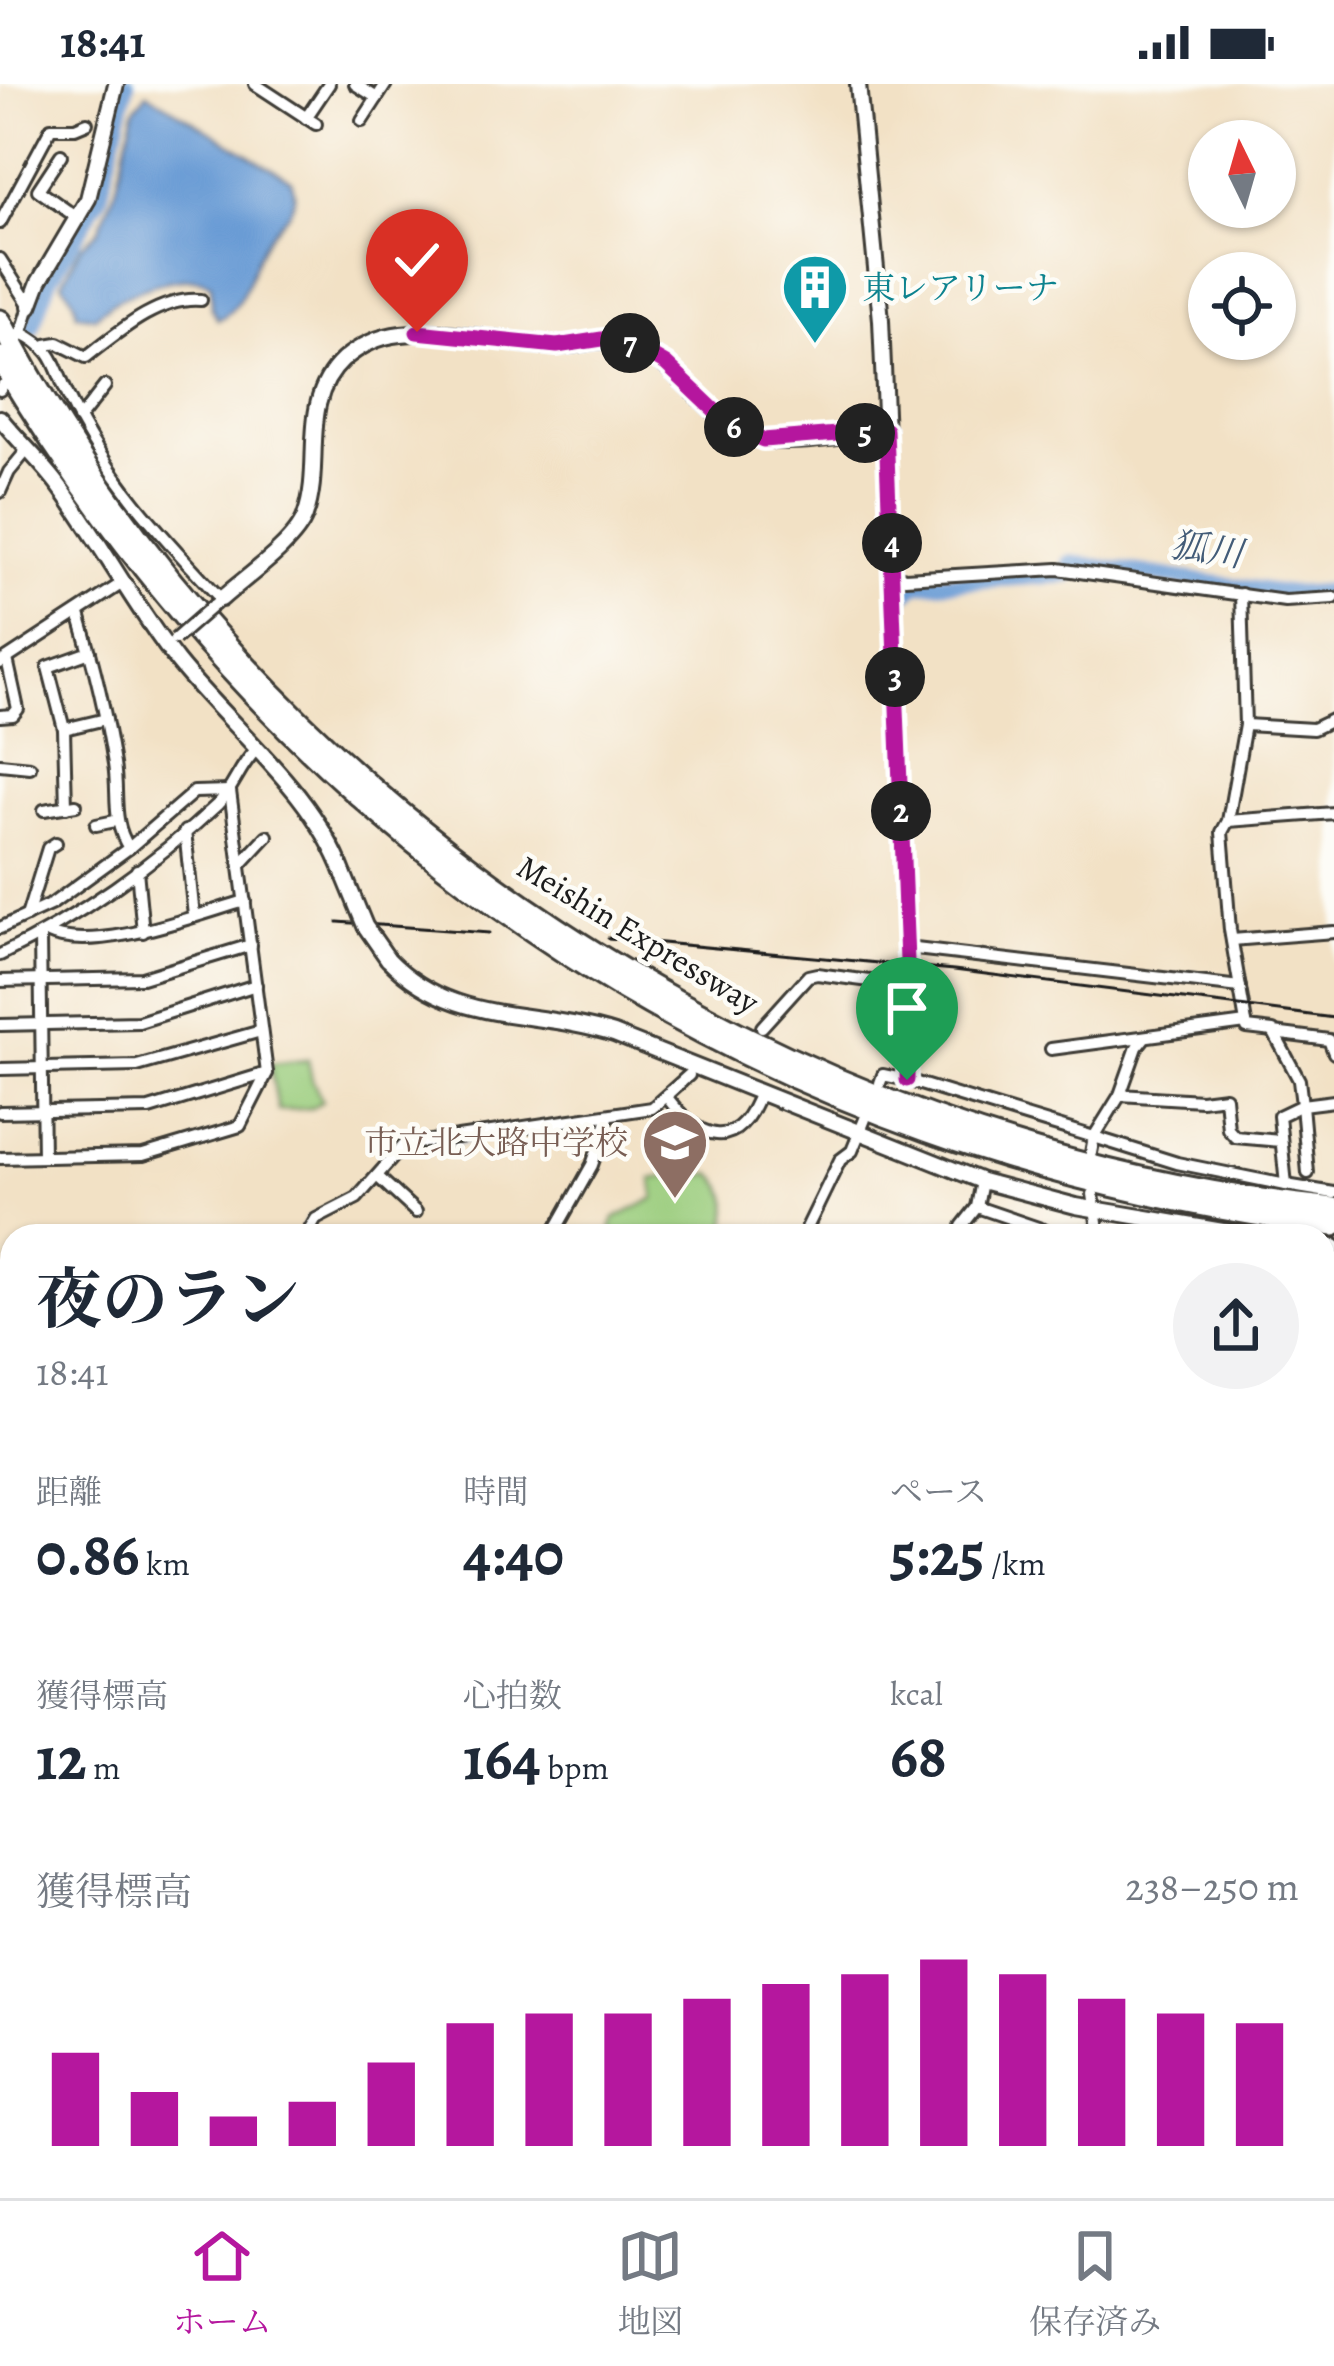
<!DOCTYPE html>
<html lang="ja">
<head>
<meta charset="utf-8">
<style>
  body { margin:0; font-family:Alegreya,"Noto Serif JP",serif; background:#f2f2f3; color:#1f2937; height:100vh; display:flex; flex-direction:column; font-size:45px; white-space:nowrap }
  * { box-sizing:border-box; margin:0 }
  p { font-size:39px; color:#747a83 }
  .icon { flex:none; width:66px; height:66px; fill:none; stroke:currentColor; stroke-width:2; stroke-linecap:round; stroke-linejoin:round }
  .map { position:relative; flex:1; overflow:hidden }
  .side { position:absolute; left:0px; top:1140px; width:1335px; height:975px; display:flex; flex-direction:column; background:#fff; border-radius:36px 36px 0 0; box-shadow:0 3px 9px #0004 }
  .side>* { flex:none }
  .needle { width:78px; rotate:355deg }
  .buttons { position:absolute; left:1188px; top:36px; display:grid; gap:24px }
  .buttons a { display:grid; place-items:center; width:108px; height:108px; border-radius:50%; background:#fff; box-shadow:0 3px 9px #0004; font-size:60px }
  .pin { position:absolute; display:grid; place-items:center; width:102px; height:102px; color:#fff; margin:-123px -51px; border-radius:50% 50% 50% 0; rotate:-45deg; box-shadow:0 0 12px #0007 }
  .pin .icon { rotate:45deg }
  .km { position:absolute; width:60px; height:60px; margin:-30px; border-radius:50%; background:#222; color:#fff; font-size:33px; line-height:60px; text-align:center }
  .round { display:grid; place-items:center; flex:none; width:126px; height:126px; border-radius:63px; background:#f2f2f3 }
  .head { display:flex; align-items:center; justify-content:space-between; height:204px; padding:0 36px }
  h1 { font-size:66px; font-weight:700; line-height:90px }
  .stats { display:grid; grid-template-columns:repeat(3,1fr); gap:18px; height:204px; padding:12px 36px }
  .stats div { display:grid; align-content:center }
  .stats b { font-size:60px; font-weight:700 }
  .stats small { font-size:33px; font-weight:400 }
  .stats p { font-size:33px }
  .chart { height:336px; padding:24px 36px }
  .chart p { display:flex; justify-content:space-between }
  .chart svg { width:100%; height:216px; margin-top:12px; stroke:#b5179e; stroke-width:6 }
  .status { display:flex; justify-content:space-between; align-items:center; height:84px; padding:0 60px; background:#fff; direction:ltr }
  .status svg { height:33px; fill:currentColor }
  .dock { display:flex; justify-content:space-around; align-items:center; height:168px; border-top:3px solid #e0e1e3; background:#fff; font-size:33px; color:#747a83 }
  .dock a { display:grid; justify-items:center; gap:6px }
  .dock .on { color:#b5179e }
  .map>svg:first-child { display:block }
  .green { fill:#9acc7c; stroke:#5b744c; stroke-width:3 }
  .forest { fill:#7bb06c; stroke:#4c6644; stroke-width:3 }
  .water { fill:#6a9cd5; stroke:#435c78; stroke-width:3 }
  .lines { fill:none; stroke-linecap:round; stroke-linejoin:round }
  .stream { stroke:#6a9cd5; stroke-width:3 }
  .river { stroke:#6a9cd5; stroke-width:16 }
  .minor-casing { stroke:#3c3a35; stroke-width:16 }
  .tertiary-casing { stroke:#3c3a35; stroke-width:20 }
  .motorway-casing { stroke:#3c3a35; stroke-width:27 }
  .minor { stroke:#fff; stroke-width:10 }
  .tertiary { stroke:#fff; stroke-width:14 }
  .motorway { stroke:#fff; stroke-width:21 }
  .rail { stroke:#1c1c1c; stroke-width:3 }
  .minor-bridge-casing { stroke:#3c3a35; stroke-width:16; stroke-linecap:butt }
  .tertiary-bridge-casing { stroke:#3c3a35; stroke-width:20; stroke-linecap:butt }
  .minor-bridge { stroke:#fff; stroke-width:10 }
  .tertiary-bridge { stroke:#fff; stroke-width:14 }
  .route-casing { stroke:#fff; stroke-width:24 }
  .route { stroke:#b5179e; stroke-width:15 }
  .labels { text-anchor:middle; dominant-baseline:central; stroke-width:9; stroke-linejoin:round; paint-order:stroke }
  .culture-label { font-size:33px; fill:#0d838f; stroke:#fdfcf7; text-anchor:start }
  .street-label { font-size:33px; fill:#1c1c1c; stroke:#fdfcf7 }
  .education-label { font-size:33px; fill:#785e54; stroke:#fdfcf7; text-anchor:end }
  .water-label { font-size:36px; font-style:italic; fill:#435c78; stroke:#fdfcf7 }
</style>
</head>
<body>
<div class="status"><b>18:41</b><svg viewBox="0 0 49 12"><path d="M0 12V9h3v3zM5 12V6h3v6zM10 12V3h3v9zM15 12V0h3v12zM26 1h20v11H26zM47 4h2v5h-2z"/></svg></div>
<div class="map">
<svg width="1334" height="2114" viewBox="0 0 1334 2114">
  <rect width="100%" height="100%" fill="#fdfcf7"/>
  <filter id="ink" filterUnits="userSpaceOnUse"><feTurbulence type="fractalNoise" baseFrequency=".00833" numOctaves="2"/><feDisplacementMap in="SourceGraphic" scale="24" xChannelSelector="R" yChannelSelector="G"/><feConvolveMatrix kernelMatrix="1 2 1 2 8 2 1 2 1" color-interpolation-filters="sRGB"/></filter>
  <filter id="wash" filterUnits="userSpaceOnUse"><feTurbulence type="fractalNoise" baseFrequency=".004" numOctaves="4" result="noise"/><feDisplacementMap in="SourceGraphic" scale="48" xChannelSelector="R" yChannelSelector="G"/><feGaussianBlur stdDeviation="2.7" result="paint"/><feColorMatrix in="noise" values="0 0 0 0 0 0 0 0 0 0 0 0 0 0 0 0 0 1.4 0 .05"/><feComposite in="paint" operator="in"/></filter>
  <g filter="url(#wash)">
    <rect width="100%" height="100%" fill="#f2e1c5"/>
    <g class="green">
      <polygon points="308,976 312,995 322,1017 312,1024 278,1027 270,980"/>
      <path d="M712 1089C733 1107 730 1128 725 1152H610L614 1135 655 1114 652 1095 680 1090 682 1097Z"/>
    </g>
    <polygon class="forest" points="6,1441 12,1443 12,2103 1076,2103 1072,2114 0,2114 0,1445"/>
    <path class="water" d="M147 9 291 96C293 103 296 108 294 115 291 133 276 141 267 155 249 182 249 220 218 236L212 225 211 200C185 183 114 211 95 233L77 230 74 216 62 199 81 162 98 147 116 104 134 26Z"/>
    <g class="lines">
      <g class="stream">
        <polyline points="588,1039 600,1038"/>
        <polyline points="523,1049 555,1044"/>
        <polyline points="434,1062 502,1052"/>
        <polyline points="301,1152 307,1136 316,1130"/>
      </g>
      <g class="river">
        <polyline points="32,244 50,195 100,112 127,0"/>
        <polyline points="1070,479 1292,510 1334,507"/>
        <polyline points="905,510 917,500 1068,491"/>
        <polyline points="1323,1311 1334,1311"/>
        <polyline points="1243,2114 1245,2103"/>
      </g>
    </g>
  </g>
  <g filter="url(#ink)">
    <g class="lines">
      <defs>
        <g id="minor">
          <polyline points="255,0 316,40"/>
          <polyline points="355,0 377,14"/>
          <polyline points="306,34 329,0"/>
          <polyline points="362,37 386,0"/>
          <polyline points="61,71 38,106 79,135"/>
          <polyline points="0,139 51,44 75,44 87,39"/>
          <polyline points="0,175 30,222 21,251"/>
          <path d="M22 249C56 266 54 282 69 314 106 393 162 452 221 515L215 520"/>
          <path d="M46 261 58 259 86 273C117 249 159 212 201 216"/>
          <polyline points="0,306 3,301"/>
          <polyline points="79,335 105,302"/>
          <polyline points="0,408 9,388 27,366"/>
          <polyline points="1241,510 1245,641 1228,737 1222,748 1230,846 1246,939"/>
          <path d="M79 530C94 580 106 629 114 680 119 711 111 736 129 764"/>
          <polyline points="0,579 124,498"/>
          <polyline points="0,632 13,631 18,625 7,575"/>
          <polyline points="1245,641 1313,645 1334,635"/>
          <polyline points="64,645 106,635"/>
          <polyline points="0,680 30,683"/>
          <polyline points="66,723 64,645 48,583 90,568"/>
          <polyline points="44,726 76,721"/>
          <polyline points="1228,737 1334,729"/>
          <polyline points="96,741 115,737"/>
          <polyline points="185,747 194,832"/>
          <polyline points="241,780 267,752"/>
          <polyline points="137,786 143,848"/>
          <polyline points="27,832 48,764 56,759"/>
          <polyline points="0,844 52,820 129,764 194,708 230,707 267,989 240,1042 143,1071 0,1074"/>
          <path d="M46 848C94 871 196 831 245 817"/>
          <polyline points="40,853 43,1073"/>
          <polyline points="1232,856 1334,848"/>
          <polyline points="907,864 1240,903"/>
          <path d="M0 871C78 834 155 779 218 720 234 704 239 683 255 667"/>
          <polyline points="0,897 142,894 251,861"/>
          <polyline points="0,941 139,938 256,901"/>
          <polyline points="762,943 808,892 817,890 908,902"/>
          <polyline points="1274,949 1329,956 1334,969"/>
          <polyline points="1051,965 1246,939 1247,944 1273,947 1299,996 1302,1021 1279,1032 1286,1101 1177,1079 1094,1053 1120,1011 1137,963 1145,953"/>
          <polyline points="0,985 137,982 261,947"/>
          <polyline points="880,999 883,991 907,996"/>
          <polyline points="1120,1011 1201,1016 1225,1013 1228,1045 1235,1053 1281,1057"/>
          <path d="M666 1012C699 1056 737 1071 760 1008"/>
          <polyline points="0,1028 149,1025 267,989"/>
          <polyline points="1091,1069 1094,1053 907,996 908,902 892,490 905,494 1058,485 1285,517 1334,514"/>
          <polyline points="1308,1089 1302,1021 1334,1017"/>
          <polyline points="377,1092 416,1128"/>
          <polyline points="1286,1101 1334,1109"/>
          <polyline points="1093,1110 1099,1152"/>
          <polyline points="977,1123 1044,1146 1044,1152"/>
          <polyline points="306,1152 316,1135 357,1114 404,1061 652,1024 689,991"/>
          <polyline points="552,1152 592,1081 609,1031"/>
          <polyline points="803,1152 840,1076 852,1067 865,1035"/>
          <polyline points="964,1152 962,1142 977,1123 982,1097"/>
          <polyline points="1323,1656 1334,1656"/>
          <polyline points="1323,1824 1334,1793"/>
          <polyline points="1079,2114 1083,2103"/>
          <polyline points="1138,2114 1146,2103"/>
          <polyline points="1191,2114 1199,2103"/>
          <polyline points="1273,2114 1273,2113"/>
        </g>
        <g id="tertiary">
          <polyline points="858,0 881,236 892,490"/>
          <polyline points="30,222 39,198 88,115 116,0"/>
          <path d="M0 334C19 358 42 378 60 403 101 459 134 522 177 577 234 648 312 705 344 791"/>
          <path d="M221 515C243 495 295 460 305 432 324 380 298 318 343 276 359 262 380 252 401 250 451 243 505 261 556 262 584 262 610 248 636 262 679 282 715 340 750 352 783 364 851 351 887 346"/>
          <path d="M388 875C453 942 532 924 614 950L982 1097 1076 1122 1252 1152"/>
          <polyline points="1323,1162 1334,1163"/>
        </g>
        <g id="motorway">
          <path d="M0 237C256 729 785 1070 1334 1125"/>
          <path d="M0 274C293 767 764 1073 1334 1141"/>
        </g>
      </defs>
      <use href="#minor" class="minor-casing"/>
      <use href="#tertiary" class="tertiary-casing"/>
      <use href="#motorway" class="motorway-casing"/>
      <use href="#minor" class="minor"/>
      <use href="#tertiary" class="tertiary"/>
      <use href="#motorway" class="motorway"/>
      <g class="rail">
        <polyline points="338,838 489,849"/>
        <polyline points="608,854 954,886 1334,934"/>
      </g>
      <defs>
        <polyline id="minor-bridge" points="175,555 215,520"/>
        <polyline id="tertiary-bridge" points="344,791 365,842 388,875"/>
      </defs>
      <use href="#minor-bridge" class="minor-bridge-casing"/>
      <use href="#tertiary-bridge" class="tertiary-bridge-casing"/>
      <use href="#minor-bridge" class="minor-bridge"/>
      <use href="#tertiary-bridge" class="tertiary-bridge"/>
    </g>
  </g>
  <g class="lines" filter="url(#ink)">
    <defs>
      <polyline id="route" points="417,248 557,262 602,255 626,257 666,280 731,342 763,356 886,346 908,902 907,996"/>
    </defs>
    <use href="#route" class="route-casing"/>
    <use href="#route" class="route"/>
  </g>
  <defs>
    <symbol id="building-pin" viewBox="-11 -11 22 30"><path d="M0 17L-7.5 6A9.5 9.5 0 1 1 7.5 6Z" fill="#0f9aa8" stroke="#fdfcf7"/><path d="M-4-6H4V6H1V3H-1V6H-4ZM-2.5-4.3h1.7v1.8h-1.7ZM.8-4.3h1.7v1.8H.8ZM-2.5-1h1.7V.8h-1.7ZM.8-1h1.7V.8H.8Z" fill="#fff"/></symbol>
    <symbol id="school-pin" viewBox="-11 -11 22 30"><path d="M0 17L-7.5 6A9.5 9.5 0 1 1 7.5 6Z" fill="#8d6e63" stroke="#fdfcf7"/><path d="M0-5L7-2L0 1L-7-2ZM-4 1L0 2.5L4 1V4Q0 6-4 4Z" fill="#fff"/></symbol>
  </defs>
  <g fill-rule="evenodd">
    <use href="#building-pin" x="777" y="165" width="76" height="104"/>
    <use href="#school-pin" x="637" y="1020" width="76" height="104"/>
  </g>
  <g class="labels">
    <g class="culture-label">
      <text x="862" y="203">東レアリーナ</text>
    </g>
    <g class="street-label">
      <text transform="translate(638 850) rotate(31)">Meishin Expressway</text>
    </g>
    <g class="education-label">
      <text x="628" y="1058">市立北大路中学校</text>
    </g>
    <g class="water-label">
      <text transform="translate(1207 465) rotate(8)">狐川</text>
    </g>
  </g>
</svg>
<div class="buttons">
<a><svg class="needle" viewBox="-14 -14 28 28"><path d="M0-13l5 13h-10z" fill="#e53935"/><path d="M0 13l5-13h-10z" fill="#747a83"/></svg></a>
<a><svg class="icon" aria-label="locate" viewBox="0 0 24 24"><circle cx="12" cy="12" r="6"/><path d="M12 2v4M12 18v4M2 12h4M18 12h4"/></svg></a>
</div>
<div class="pin" style="left:907px;top:996px;background:#1e9e55"><svg class="icon" aria-label="arrive" viewBox="0 0 24 24"><path d="M6 21V4h12l-3 4 3 4H6"/></svg></div>
<div class="pin" style="left:417px;top:248px;background:#d93025"><svg class="icon" aria-label="check" viewBox="0 0 24 24"><path d="M5 12l5 5 9-10"/></svg></div>
<b class="km" style="left:901px;top:727px">2</b>
<b class="km" style="left:895px;top:593px">3</b>
<b class="km" style="left:892px;top:459px">4</b>
<b class="km" style="left:865px;top:349px">5</b>
<b class="km" style="left:734px;top:343px">6</b>
<b class="km" style="left:630px;top:259px">7</b>
<section class="side">
<div class="head"><div><h1>夜のラン</h1><p>18:41</p></div><a class="round"><svg class="icon" aria-label="share" viewBox="0 0 24 24"><path d="M12 15V3M7 8l5-5 5 5M5 13v7h14v-7"/></svg></a></div>
<div class="stats">
<div><p>距離</p><b>0.86<small> km</small></b></div>
<div><p>時間</p><b>4:40</b></div>
<div><p>ペース</p><b>5:25<small> /km</small></b></div>
</div>
<div class="stats">
<div><p>獲得標高</p><b>12<small> m</small></b></div>
<div><p>心拍数</p><b>164<small> bpm</small></b></div>
<div><p>kcal</p><b>68</b></div>
</div>
<div class="chart"><p><span>獲得標高</span>238–250 m</p>
<svg viewBox="0 0 160 44" preserveAspectRatio="none"><path d="M5 44V25M15 44V33M25 44V38M35 44V35M45 44V27M55 44V19M65 44V17M75 44V17M85 44V14M95 44V11M105 44V9M115 44V6M125 44V9M135 44V14M145 44V17M155 44V19"/></svg>
</div>
</section>
</div>
<nav class="dock">
<a class="on"><svg class="icon" aria-label="home" viewBox="0 0 24 24"><path d="M3 11l9-7 9 7M6 9v11h12V9"/></svg>ホーム</a>
<a><svg class="icon" aria-label="map" viewBox="0 0 24 24"><path d="M3 6l6-2 6 2 6-2v14l-6 2-6-2-6 2zM9 4v14M15 6v14"/></svg>地図</a>
<a><svg class="icon" aria-label="saved" viewBox="0 0 24 24"><path d="M7 4h10v16l-5-4-5 4z"/></svg>保存済み</a>
</nav>
</body>
</html>
